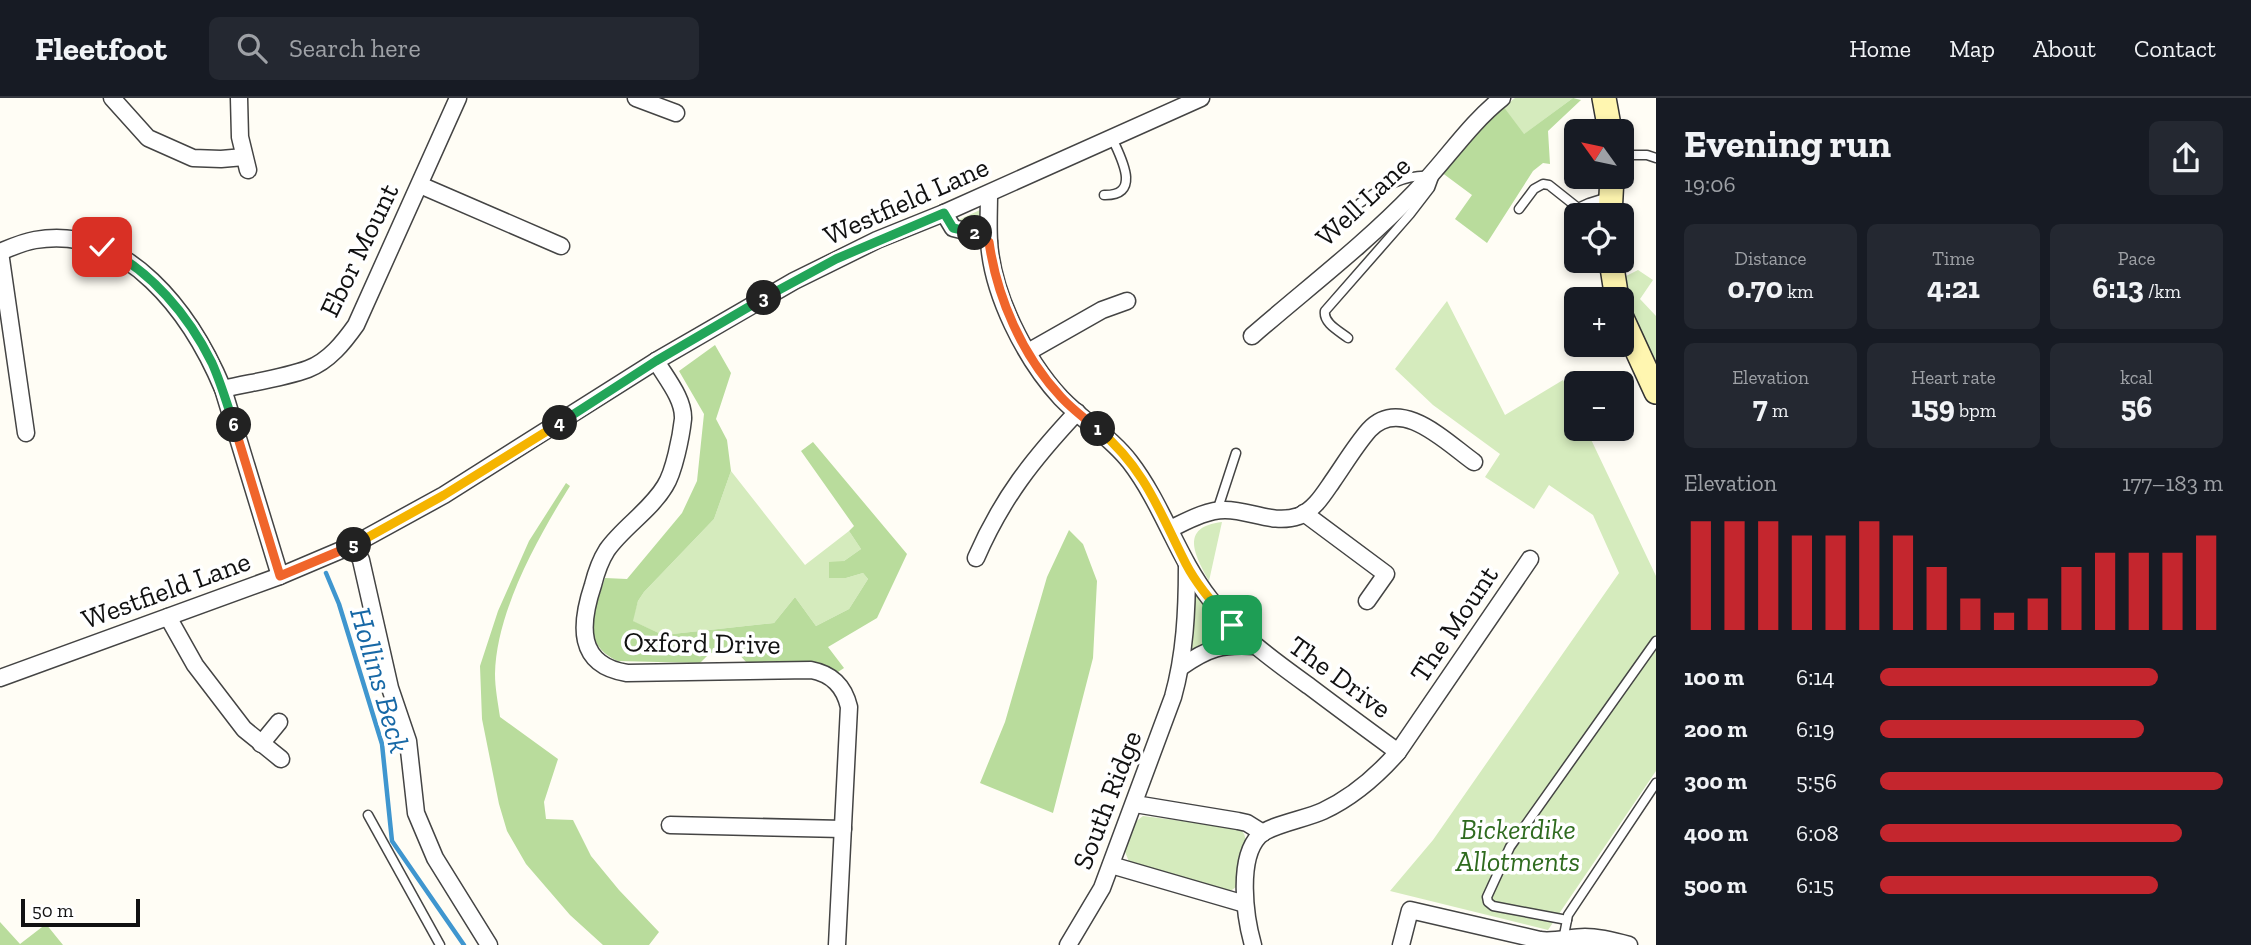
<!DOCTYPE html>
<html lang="en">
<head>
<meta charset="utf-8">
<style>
  body { margin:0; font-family:"Zilla Slab",serif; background:#242831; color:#f1f3f6; height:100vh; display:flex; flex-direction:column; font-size:26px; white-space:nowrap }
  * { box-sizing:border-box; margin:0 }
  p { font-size:23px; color:#9ea1a6 }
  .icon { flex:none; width:38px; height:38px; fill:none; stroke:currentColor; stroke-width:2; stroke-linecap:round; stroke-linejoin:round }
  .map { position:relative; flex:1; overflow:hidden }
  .side { display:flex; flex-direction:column; background:#171b24; width:595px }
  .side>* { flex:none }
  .needle { width:46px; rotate:303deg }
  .tools { position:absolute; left:1564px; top:21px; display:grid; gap:14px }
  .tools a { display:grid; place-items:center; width:70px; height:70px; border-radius:10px; background:#171b24; box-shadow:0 4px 10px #0003; font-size:35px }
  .scale { position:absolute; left:21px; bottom:18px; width:119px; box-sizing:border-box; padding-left:7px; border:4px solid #111; border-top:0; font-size:19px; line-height:24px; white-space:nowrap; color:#111; -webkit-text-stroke:5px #fff; paint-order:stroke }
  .pin { position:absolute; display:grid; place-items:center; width:60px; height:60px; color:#fff; margin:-30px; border-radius:14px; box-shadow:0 4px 10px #0006 }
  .km { position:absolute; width:35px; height:35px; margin:-18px; border-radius:50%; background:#222; color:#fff; font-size:19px; line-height:35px; text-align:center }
  .round { display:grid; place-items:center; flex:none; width:74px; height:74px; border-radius:10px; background:#242831 }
  .headline { display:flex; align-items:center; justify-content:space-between; height:119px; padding:0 28px }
  h1 { font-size:38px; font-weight:700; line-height:52px }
  .metrics { display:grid; grid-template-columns:repeat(3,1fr); gap:10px; height:119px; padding:7px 28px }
  .metrics div { display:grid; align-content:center; border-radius:10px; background:#242831; text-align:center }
  .metrics b { font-size:30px; font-weight:700 }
  .metrics small { font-size:19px; font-weight:400 }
  .metrics p { font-size:19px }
  .chart { height:196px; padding:14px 28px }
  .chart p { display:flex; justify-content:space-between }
  .chart svg { width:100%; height:126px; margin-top:7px; stroke:#c4262e; stroke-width:6 }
  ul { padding:0 28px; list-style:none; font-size:23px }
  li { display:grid; grid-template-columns:112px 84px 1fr; align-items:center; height:52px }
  li i { height:18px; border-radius:9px; background:#c4262e }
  header { display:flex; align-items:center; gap:42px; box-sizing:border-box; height:98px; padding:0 35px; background:#171b24; border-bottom:2px solid #363941 }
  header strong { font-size:33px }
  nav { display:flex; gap:38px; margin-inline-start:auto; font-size:24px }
  .search { width:490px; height:63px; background:#242831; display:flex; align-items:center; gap:18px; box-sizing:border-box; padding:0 24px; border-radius:10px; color:#9ea1a6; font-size:26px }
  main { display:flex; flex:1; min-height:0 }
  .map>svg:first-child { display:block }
  .green { fill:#d5ebbd }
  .forest { fill:#b9dc9c }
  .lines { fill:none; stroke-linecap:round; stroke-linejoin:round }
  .stream { stroke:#3f96cf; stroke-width:4.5 }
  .lane-casing { stroke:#444; stroke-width:11 }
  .street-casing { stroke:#444; stroke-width:19 }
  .secondary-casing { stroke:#333; stroke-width:26 }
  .lane { stroke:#fff; stroke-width:8 }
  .street { stroke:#fff; stroke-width:16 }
  .secondary { stroke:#fff6b0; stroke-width:23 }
  .split-1-casing { stroke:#fff; stroke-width:14 }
  .split-2-casing { stroke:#fff; stroke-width:14 }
  .split-3-casing { stroke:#fff; stroke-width:14 }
  .split-4-casing { stroke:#fff; stroke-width:14 }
  .split-5-casing { stroke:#fff; stroke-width:14 }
  .split-6-casing { stroke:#fff; stroke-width:14 }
  .split-7-casing { stroke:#fff; stroke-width:14 }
  .split-1 { stroke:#f5b400; stroke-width:9 }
  .split-2 { stroke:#f0652b; stroke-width:9 }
  .split-3 { stroke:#22a559; stroke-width:9 }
  .split-4 { stroke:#22a559; stroke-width:9 }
  .split-5 { stroke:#f5b400; stroke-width:9 }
  .split-6 { stroke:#f0652b; stroke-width:9 }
  .split-7 { stroke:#22a559; stroke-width:9 }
  .labels { text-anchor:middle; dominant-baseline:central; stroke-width:7; stroke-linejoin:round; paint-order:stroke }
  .street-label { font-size:28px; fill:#111; stroke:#fff }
  .park-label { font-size:28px; font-style:italic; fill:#2f6b1f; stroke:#fff }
  .water-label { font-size:30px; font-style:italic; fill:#1768a6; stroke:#fff }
</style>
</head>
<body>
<header>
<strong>Fleetfoot</strong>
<div class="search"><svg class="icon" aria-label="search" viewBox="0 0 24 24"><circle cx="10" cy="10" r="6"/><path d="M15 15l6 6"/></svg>Search here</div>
<nav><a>Home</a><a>Map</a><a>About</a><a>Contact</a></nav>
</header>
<main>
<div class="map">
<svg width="1656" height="847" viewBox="0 0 1656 847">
  <rect width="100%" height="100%" fill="#fffdf5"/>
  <g class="green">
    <polygon points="1515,0 1573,0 1523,37 1503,9"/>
    <polygon points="980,112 981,127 964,127 956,123"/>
    <polygon points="1638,172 1653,182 1640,201 1656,218 1656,264 1629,209 1624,179"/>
    <polygon points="1447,203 1505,317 1563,282 1577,311 1577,331 1586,331 1656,478 1656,673 1548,832 1390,793 1433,742 1619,475 1593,417 1549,387 1534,411 1485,379 1500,356 1433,307 1395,271"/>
    <polygon points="731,373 805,467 849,433 861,451 844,463 829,480 846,480 863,475 868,481 849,511 816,528 795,499 774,525 663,537 632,523 638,503 644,494 714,421"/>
    <path d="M1222 424 1209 483C1195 457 1179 429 1222 424Z"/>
    <polygon points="1195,497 1199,498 1233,536 1232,540 1192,553 1193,500"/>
    <path d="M1143 718 1238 730C1242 733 1244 734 1245 739 1248 748 1240 780 1236 789L1229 794 1129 764 1124 751 1134 725Z"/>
  </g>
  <g class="forest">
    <polygon points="1573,0 1581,2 1548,33 1550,66 1543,65 1533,73 1487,145 1455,121 1472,97 1441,74 1466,44 1503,8 1524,36"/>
    <path d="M715 247 731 275 716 321 727 342 731 373 714 421 644 494 638 503 633 523 663 537 774 525 795 499 816 528 849 511 868 481 863 475 846 480H829V464L844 463 861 451 849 433 854 428 801 353 813 344 907 456 877 520 828 549 844 570 838 574C811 558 778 564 747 565L736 553 710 555 700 565 618 563C578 545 595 512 605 480L627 481 682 415 697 383 704 316 679 273Z"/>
    <path d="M566 385 570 388C538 439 496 514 495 576 495 590 498 605 500 619L558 661 544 704 546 721 573 722 591 758 619 792 659 834 649 847H603L570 817 526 766 507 733 499 706 482 621 480 568 498 513 529 443Z"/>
    <polygon points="1069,432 1083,446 1097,483 1093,560 1053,715 980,685 1005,624 1047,479"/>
    <polygon points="0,824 20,846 46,826 63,847 0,847"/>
  </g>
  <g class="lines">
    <polyline class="stream" points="326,475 339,506 382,646 392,743 464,847"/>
    <defs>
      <g id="lane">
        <polyline points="1622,57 1647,57 1656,60"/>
        <path d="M1104 97C1143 98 1120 58 1112 40"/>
        <path d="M1360 105C1379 91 1404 76 1429 78"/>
        <polyline points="1519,111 1534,91 1543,86 1549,87 1578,110 1589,105 1608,99"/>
        <path d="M1348 240C1339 233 1323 225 1325 213L1410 116 1430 90 1434 79"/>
        <polyline points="1217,413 1236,355"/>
        <polyline points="368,717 440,847"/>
        <polyline points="1567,822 1493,808 1488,804 1487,799 1510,749 1656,543"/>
        <polyline points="1563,842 1568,817 1656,685"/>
      </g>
      <g id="street">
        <polyline points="112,0 148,40 193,60 221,61 244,59"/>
        <polyline points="239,0 240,39 248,72"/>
        <polyline points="636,0 676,15"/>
        <polyline points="420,87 561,148"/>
        <path d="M989 96C989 111 988 127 989 143 992 196 1025 261 1061 300 1083 323 1111 339 1130 364 1163 407 1177 459 1210 501 1238 537 1273 562 1309 588 1338 610 1368 632 1398 654 1376 679 1353 699 1323 713 1306 721 1269 727 1259 738 1237 761 1245 819 1253 847"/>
        <polyline points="944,115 953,130 977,136 989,144"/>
        <path d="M0 154C12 149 23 144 35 142 127 126 192 217 223 291L280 478"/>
        <polyline points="0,154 26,335"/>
        <path d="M1252 238C1306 191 1364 147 1414 95 1445 64 1468 27 1502 0"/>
        <polyline points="1028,254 1102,212 1127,203"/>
        <path d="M656 263C666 280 684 301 683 321 681 339 674 374 665 388 650 413 623 429 607 452 600 463 596 475 593 487 580 526 576 567 627 575L811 572C832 576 844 588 849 609L837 847"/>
        <path d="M223 291C248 285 284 280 308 271 329 263 344 244 356 227L458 0"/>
        <polyline points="1304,415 1386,476 1367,503"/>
        <path d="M1170 431C1187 423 1206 412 1225 412 1251 412 1273 427 1299 418 1314 412 1323 397 1332 384 1344 367 1355 348 1369 332 1401 297 1447 345 1474 364"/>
        <polyline points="353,447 361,462 390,590 408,643 416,715 435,760 489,847"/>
        <path d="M976 460C1002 400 1033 361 1077 314"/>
        <polyline points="168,519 195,567 244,631 281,661"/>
        <path d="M1181 569C1208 550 1222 546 1254 548"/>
        <polyline points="0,580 280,478 353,447 444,397 656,263 794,183 877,142 944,115 1201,0"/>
        <polyline points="261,646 279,624"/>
        <polyline points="1398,654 1530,461"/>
        <polyline points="1135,706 1238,723 1247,725 1263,735"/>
        <polyline points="670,727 843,731"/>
        <polyline points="1111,767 1245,806"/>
        <path d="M1068 847 1102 790 1173 599C1185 556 1187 513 1187 468"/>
        <path d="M1401 847 1410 812 1540 842C1556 844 1570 839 1585 839 1600 839 1615 843 1629 847"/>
      </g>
      <g id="secondary">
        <polyline points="1604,0 1610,33"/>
        <polyline points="1610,117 1612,79"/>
        <polyline points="1611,163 1617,201"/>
        <polyline points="1622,220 1656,294"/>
      </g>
    </defs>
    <use href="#lane" class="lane-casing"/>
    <use href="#street" class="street-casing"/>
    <use href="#secondary" class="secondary-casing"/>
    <use href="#lane" class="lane"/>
    <use href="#street" class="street"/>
    <use href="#secondary" class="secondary"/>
  </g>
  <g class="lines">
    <defs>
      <path id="split-1" d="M1098 331C1146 372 1159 413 1186 466 1198 489 1216 508 1232 527"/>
      <path id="split-2" d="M975 135 989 144C997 200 1022 257 1061 299 1072 311 1085 321 1098 331"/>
      <polyline id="split-3" points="764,200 836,161 944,115 953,130 975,135"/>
      <polyline id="split-4" points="560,325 656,263 764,200"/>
      <polyline id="split-5" points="354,447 444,397 560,325"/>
      <polyline id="split-6" points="234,327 280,478 354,447"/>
      <path id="split-7" d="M102 149C150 171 189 218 212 265 221 285 227 306 234 327"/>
    </defs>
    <use href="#split-1" class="split-1-casing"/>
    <use href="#split-2" class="split-2-casing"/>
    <use href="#split-3" class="split-3-casing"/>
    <use href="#split-4" class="split-4-casing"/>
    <use href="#split-5" class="split-5-casing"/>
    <use href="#split-6" class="split-6-casing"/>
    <use href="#split-7" class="split-7-casing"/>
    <use href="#split-1" class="split-1"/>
    <use href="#split-2" class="split-2"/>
    <use href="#split-3" class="split-3"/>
    <use href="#split-4" class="split-4"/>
    <use href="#split-5" class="split-5"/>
    <use href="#split-6" class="split-6"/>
    <use href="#split-7" class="split-7"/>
  </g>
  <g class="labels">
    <g class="street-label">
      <text transform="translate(906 103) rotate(-24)">Westfield Lane</text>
      <text transform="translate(1363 103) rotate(-43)">Well Lane</text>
      <text transform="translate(359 152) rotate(-64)">Ebor Mount</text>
      <text transform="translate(166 492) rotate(-20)">Westfield Lane</text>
      <text transform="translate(1454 526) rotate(-56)">The Mount</text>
      <text transform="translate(702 545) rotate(1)">Oxford Drive</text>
      <text transform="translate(1340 579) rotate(36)">The Drive</text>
      <text transform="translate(1107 702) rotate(-69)">South Ridge</text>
    </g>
    <g class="park-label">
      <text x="1518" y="731">Bickerdike<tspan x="1518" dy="32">Allotments</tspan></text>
    </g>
    <g class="water-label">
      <text transform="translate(380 582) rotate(74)">Hollins Beck</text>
    </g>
  </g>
</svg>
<div class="tools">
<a><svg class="needle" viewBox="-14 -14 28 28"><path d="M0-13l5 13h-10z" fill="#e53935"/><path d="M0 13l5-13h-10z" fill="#9ea1a6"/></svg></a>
<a><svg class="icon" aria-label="locate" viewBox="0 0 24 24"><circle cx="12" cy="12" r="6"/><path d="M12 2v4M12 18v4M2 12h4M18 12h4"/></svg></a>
<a>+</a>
<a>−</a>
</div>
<div class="scale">50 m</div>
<div class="pin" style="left:1232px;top:527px;background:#1e9e55"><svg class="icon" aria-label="arrive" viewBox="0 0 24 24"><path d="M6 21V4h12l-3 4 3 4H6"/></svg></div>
<div class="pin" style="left:102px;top:149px;background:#d93025"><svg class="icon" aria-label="check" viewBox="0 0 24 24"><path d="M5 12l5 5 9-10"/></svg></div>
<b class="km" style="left:1098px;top:331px">1</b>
<b class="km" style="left:975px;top:135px">2</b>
<b class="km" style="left:764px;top:200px">3</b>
<b class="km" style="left:560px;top:325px">4</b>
<b class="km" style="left:354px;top:447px">5</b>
<b class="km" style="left:234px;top:327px">6</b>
</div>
<section class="side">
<div class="headline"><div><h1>Evening run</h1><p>19:06</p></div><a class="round"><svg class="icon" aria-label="share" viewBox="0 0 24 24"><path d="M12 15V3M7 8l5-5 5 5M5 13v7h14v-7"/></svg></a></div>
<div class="metrics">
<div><p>Distance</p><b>0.70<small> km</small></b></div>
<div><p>Time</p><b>4:21</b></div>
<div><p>Pace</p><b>6:13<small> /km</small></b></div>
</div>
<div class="metrics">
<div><p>Elevation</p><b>7<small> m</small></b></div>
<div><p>Heart rate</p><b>159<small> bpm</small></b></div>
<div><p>kcal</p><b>56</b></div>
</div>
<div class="chart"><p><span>Elevation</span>177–183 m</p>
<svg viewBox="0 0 160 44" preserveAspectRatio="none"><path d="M5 44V6M15 44V6M25 44V6M35 44V11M45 44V11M55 44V6M65 44V11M75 44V22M85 44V33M95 44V38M105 44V33M115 44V22M125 44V17M135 44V17M145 44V17M155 44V11"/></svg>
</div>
<ul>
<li><b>100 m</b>6:14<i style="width:81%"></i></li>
<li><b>200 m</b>6:19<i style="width:77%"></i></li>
<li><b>300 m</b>5:56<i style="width:100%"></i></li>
<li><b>400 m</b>6:08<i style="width:88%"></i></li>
<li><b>500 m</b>6:15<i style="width:81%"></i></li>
</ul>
</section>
</main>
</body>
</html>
